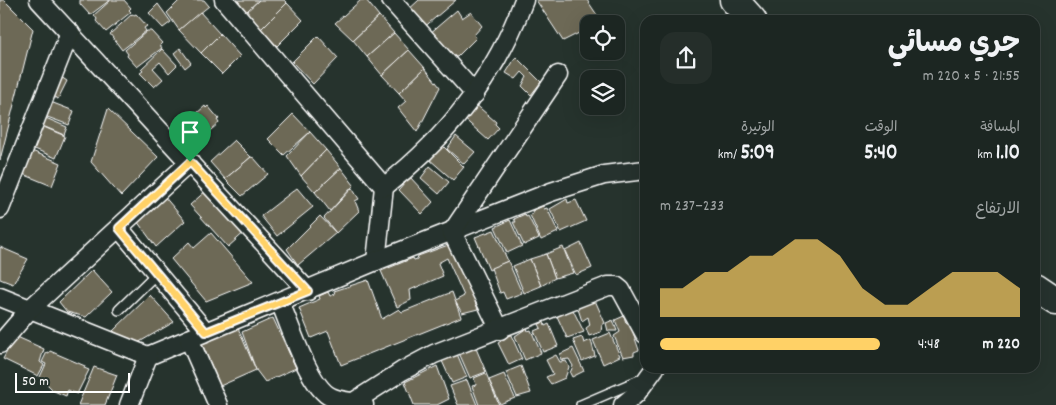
<!DOCTYPE html>
<html lang="ar">
<head>
<meta charset="utf-8">
<style>
  body { margin:0; font-family:Dekko,"Playpen Sans Arabic",sans-serif; background:#252e2a; color:#f1f3f6; direction:rtl; height:100vh; display:flex; flex-direction:column; font-size:19px; white-space:nowrap }
  * { box-sizing:border-box; margin:0 }
  p { font-size:16px; color:#a0a5a5 }
  .icon { flex:none; width:28px; height:28px; fill:none; stroke:currentColor; stroke-width:2; stroke-linecap:round; stroke-linejoin:round }
  .map { position:relative; flex:1; overflow:hidden; direction:ltr }
  .sheet { position:absolute; left:640px; top:15px; width:400px; height:358px; display:flex; flex-direction:column; background:#1c2622; border-radius:15px; box-shadow:0 5px 20px #0002,0 0 0 1px #3a4340; direction:rtl }
  .sheet>* { flex:none }
  .tools { position:absolute; left:580px; top:15px; display:grid; gap:10px }
  .tools a { display:grid; place-items:center; width:45px; height:45px; border-radius:10px; background:#1c2622; box-shadow:0 5px 20px #0002,0 0 0 1px #3a4340; font-size:25px }
  .scale { position:absolute; left:15px; bottom:12px; width:115px; box-sizing:border-box; padding-left:5px; border:2px solid #fff; border-top:0; font-size:14px; line-height:18px; white-space:nowrap; color:#fff; -webkit-text-stroke:4px #26332d; paint-order:stroke }
  .pin { position:absolute; display:grid; place-items:center; width:42px; height:42px; color:#fff; margin:-51px -21px; border-radius:50% 50% 50% 0; rotate:-45deg; box-shadow:0 0 5px #0007 }
  .pin .icon { rotate:45deg }
  .round { display:grid; place-items:center; flex:none; width:52px; height:52px; border-radius:15px; background:#252e2a }
  .headline { display:flex; align-items:center; justify-content:space-between; height:85px; padding:0 20px }
  h1 { font-size:28px; font-weight:700; line-height:38px }
  .stats { display:grid; grid-template-columns:repeat(3,1fr); gap:8px; height:85px; padding:5px 20px }
  .stats div { display:grid; align-content:center }
  .stats b { font-size:21px; font-weight:700 }
  .stats small { font-size:14px; font-weight:400 }
  .stats p { font-size:14px }
  .chart { height:140px; padding:10px 20px }
  .chart p { display:flex; justify-content:space-between }
  .chart svg { width:100%; height:90px; margin-top:5px; fill:#ffd166; opacity:.7 }
  ul { padding:0 20px; list-style:none; font-size:16px }
  li { display:grid; grid-template-columns:80px 60px 1fr; align-items:center; height:38px }
  li i { height:12px; border-radius:6px; background:#ffd166 }
  .map>svg:first-child { display:block }
  .building { fill:#6d6956; stroke:#fff }
  .lines { fill:none; stroke-linecap:round; stroke-linejoin:round }
  .service-casing { stroke:#fff; stroke-width:12 }
  .minor-casing { stroke:#fff; stroke-width:21 }
  .trunk-casing { stroke:#fff; stroke-width:31 }
  .service { stroke:#26332d; stroke-width:9 }
  .minor { stroke:#26332d; stroke-width:18 }
  .trunk { stroke:#26332d; stroke-width:28 }
  .route-casing { stroke:#fff; stroke-width:10 }
  .route { stroke:#ffd166; stroke-width:6 }
</style>
</head>
<body>
<div class="map">
<svg width="1056" height="405" viewBox="0 0 1056 405">
  <rect width="100%" height="100%" fill="#26332d"/>
  <filter id="ink" filterUnits="userSpaceOnUse"><feTurbulence type="fractalNoise" baseFrequency=".02" numOctaves="2"/><feDisplacementMap in="SourceGraphic" scale="10" xChannelSelector="R" yChannelSelector="G"/><feConvolveMatrix kernelMatrix="1 2 1 2 8 2 1 2 1" color-interpolation-filters="sRGB"/></filter>
  <g filter="url(#ink)">
    <g class="building">
      <polygon points="0,0 4,0 33,29 0,160"/>
      <polygon points="80,0 110,0 90,15 80,4"/>
      <polygon points="111,0 124,0 131,8 129,10 131,12 106,32 96,21 97,19 94,15"/>
      <polygon points="180,0 204,0 209,6 179,30 167,13"/>
      <polygon points="235,0 259,0 246,12"/>
      <polygon points="259,0 284,0 287,3 261,29 246,12"/>
      <polygon points="361,0 366,0 379,16 353,40 335,23"/>
      <polygon points="419,0 456,0 422,29 406,12"/>
      <polygon points="536,0 587,0 601,21 589,24 589,28 563,41"/>
      <polygon points="287,3 303,20 277,46 261,29"/>
      <polygon points="158,4 171,22 163,28 149,13"/>
      <polygon points="457,10 462,18 471,12 482,26 474,35 476,38 457,57 448,56 429,34"/>
      <polygon points="200,12 220,34 201,53 179,30"/>
      <polygon points="132,14 134,15 136,14 147,26 144,28 146,31 122,50 110,34"/>
      <polygon points="379,16 394,33 367,57 353,40"/>
      <polygon points="147,31 151,31 162,43 160,45 162,48 137,67 127,56 128,54 125,50"/>
      <polygon points="394,33 409,50 382,75 367,57"/>
      <polygon points="220,34 240,56 222,74 201,53"/>
      <polygon points="318,36 338,58 313,84 292,62"/>
      <polygon points="180,48 191,63 185,68 174,53"/>
      <polygon points="162,49 177,65 169,73 160,62 153,68 163,79 154,87 140,73 143,71 141,69"/>
      <polygon points="409,50 425,68 399,93 382,75"/>
      <polygon points="516,57 541,82 531,95 522,86 527,77 522,72 516,79 506,73"/>
      <polygon points="425,68 440,87 417,132 398,108 406,101 399,93"/>
      <polygon points="58,75 67,81 58,99 49,95"/>
      <polygon points="48,101 74,111 69,125 42,115"/>
      <polygon points="473,102 496,122 495,124 499,128 488,140 461,116"/>
      <polygon points="205,106 206,108 208,106 219,119 217,120 219,123 197,142 191,143 180,128"/>
      <polygon points="108,109 158,157 121,196 91,162"/>
      <polygon points="293,114 310,132 284,155 268,139"/>
      <polygon points="41,116 67,127 64,135 38,124"/>
      <polygon points="39,125 65,136 56,158 30,147"/>
      <polygon points="310,132 326,150 301,176 287,156"/>
      <polygon points="456,136 475,152 464,164 447,149"/>
      <polygon points="234,140 251,157 225,179 210,162"/>
      <polygon points="442,145 464,167 453,180 429,159"/>
      <polygon points="27,149 61,163 52,186 18,172"/>
      <polygon points="326,150 341,168 315,192 301,176"/>
      <polygon points="251,157 254,158 268,174 242,196 225,179"/>
      <polygon points="430,166 449,182 439,194 421,178"/>
      <polygon points="341,168 354,185 330,211 315,192"/>
      <polygon points="410,177 433,202 422,214 399,190"/>
      <polygon points="209,188 247,230 228,247 190,205"/>
      <polygon points="297,188 313,207 277,236 261,216"/>
      <polygon points="352,188 359,199 355,201 359,211 336,233 324,218"/>
      <polygon points="163,195 185,221 156,247 137,221"/>
      <polygon points="567,199 568,203 576,200 586,221 561,232 550,209"/>
      <polygon points="543,206 544,209 547,208 558,232 541,240 530,215 533,214 532,211"/>
      <polygon points="525,214 526,217 528,216 539,238 524,245 513,222 516,222 514,219"/>
      <polygon points="320,216 336,233 298,265 287,249"/>
      <polygon points="510,220 522,246 507,253 495,227"/>
      <polygon points="494,230 508,261 489,270 475,237"/>
      <polygon points="211,233 253,282 206,301 171,259 189,242 194,248"/>
      <polygon points="581,243 592,268 576,275 565,251"/>
      <polygon points="451,244 466,282 469,282 478,301 475,302 478,309 462,313 455,301 464,296 447,258 438,263 443,276 410,290 411,300 397,307 381,271 413,258 414,260 417,259 418,256"/>
      <polygon points="0,247 28,259 13,284 0,279"/>
      <polygon points="563,247 573,273 555,278 546,254"/>
      <polygon points="546,254 555,278 541,286 530,259"/>
      <polygon points="530,259 541,286 524,293 513,266"/>
      <polygon points="508,261 522,293 506,299 503,292 500,293 491,268"/>
      <polygon points="92,270 112,292 86,317 67,312 59,302"/>
      <polygon points="368,280 382,319 399,309 402,312 452,292 461,317 341,365 328,331 311,338 299,308 320,299 319,296 328,292 330,296 335,294 334,291"/>
      <polygon points="150,295 174,322 136,344 113,331"/>
      <polygon points="594,298 605,323 602,325 601,332 589,336 586,328 590,325 588,317 582,321 576,303"/>
      <polygon points="572,308 584,332 567,338 556,314"/>
      <polygon points="624,316 626,323 629,321 639,350 634,352 634,355 623,357 614,336 620,332 615,320"/>
      <polygon points="273,318 296,368 265,382 256,370 242,332"/>
      <polygon points="613,320 617,331 608,331 606,323"/>
      <polygon points="544,322 545,326 549,324 558,346 543,352 534,331 541,328 539,324"/>
      <polygon points="238,328 256,370 220,386 202,344"/>
      <polygon points="527,328 528,331 531,330 541,353 525,360 515,336"/>
      <polygon points="510,333 522,359 509,365 498,343 501,341 500,338"/>
      <polygon points="610,333 620,356 603,364 593,340"/>
      <polygon points="15,336 44,349 40,362 44,365 38,376 3,359"/>
      <polygon points="582,337 584,343 591,340 595,356 582,361 573,340"/>
      <polygon points="475,346 486,372 470,378 459,353"/>
      <polygon points="573,348 584,371 572,377 570,373 573,366 569,359 561,360 560,354"/>
      <polygon points="50,351 85,366 84,368 89,370 77,394 68,390 66,396 54,391 40,377 46,364 42,362 47,352 49,353"/>
      <polygon points="457,354 467,377 452,383 442,361"/>
      <polygon points="556,355 560,362 566,361 569,367 565,378 551,384 546,377 553,374 546,360"/>
      <polygon points="437,366 449,399 437,405 414,405 405,382"/>
      <polygon points="521,366 531,393 517,397 506,372"/>
      <polygon points="94,367 117,375 105,405 78,405"/>
      <polygon points="486,373 499,405 479,405 472,386 476,385 474,378"/>
      <polygon points="504,374 515,398 500,404 489,380"/>
      <polygon points="467,380 477,405 458,405 450,386"/>
    </g>
    <g class="lines">
      <defs>
        <g id="service">
          <polyline points="119,310 156,274"/>
          <polyline points="581,405 644,378"/>
        </g>
        <g id="minor">
          <polyline points="39,0 308,291"/>
          <polyline points="224,0 384,187 376,261"/>
          <polyline points="391,0 475,94"/>
          <path d="M384 187C447 138 496 75 524 0"/>
          <polyline points="0,209 70,32"/>
          <polyline points="119,228 206,332"/>
          <polyline points="0,297 148,356 376,261 551,192 604,175 645,170"/>
          <path d="M280 302C290 325 309 387 331 397 341 402 354 401 364 405"/>
          <polyline points="500,330 452,232 558,75"/>
          <polyline points="189,339 218,405"/>
          <polyline points="0,344 30,309 190,162"/>
          <polyline points="355,401 402,371 434,354 608,286 616,286 621,290 645,334"/>
          <polyline points="129,405 148,356"/>
          <polyline points="623,405 636,394 655,368"/>
        </g>
        <g id="trunk">
          <polyline points="734,0 752,20"/>
          <polyline points="1035,287 1056,301"/>
        </g>
      </defs>
      <use href="#service" class="service-casing"/>
      <use href="#minor" class="minor-casing"/>
      <use href="#trunk" class="trunk-casing"/>
      <use href="#service" class="service"/>
      <use href="#minor" class="minor"/>
      <use href="#trunk" class="trunk"/>
    </g>
  </g>
  <g class="lines" filter="url(#ink)">
    <defs>
      <polygon id="route" points="190,162 308,291 206,332 119,228"/>
    </defs>
    <use href="#route" class="route-casing"/>
    <use href="#route" class="route"/>
  </g>
</svg>
<div class="tools">
<a><svg class="icon" aria-label="locate" viewBox="0 0 24 24"><circle cx="12" cy="12" r="6"/><path d="M12 2v4M12 18v4M2 12h4M18 12h4"/></svg></a>
<a><svg class="icon" aria-label="layers" viewBox="0 0 24 24"><path d="M12 4l9 5-9 5-9-5zM3 14l9 5 9-5"/></svg></a>
</div>
<div class="scale">50 m</div>
<div class="pin" style="left:190px;top:162px;background:#1e9e55"><svg class="icon" aria-label="arrive" viewBox="0 0 24 24"><path d="M6 21V4h12l-3 4 3 4H6"/></svg></div>
<section class="sheet">
<div class="headline"><div><h1>جري مسائي</h1><p>21:55 · 5 × 220 m</p></div><a class="round"><svg class="icon" aria-label="share" viewBox="0 0 24 24"><path d="M12 15V3M7 8l5-5 5 5M5 13v7h14v-7"/></svg></a></div>
<div class="stats">
<div><p>المسافة</p><b>1.10<small> km</small></b></div>
<div><p>الوقت</p><b>5:40</b></div>
<div><p>الوتيرة</p><b>5:09<small> /km</small></b></div>
</div>
<div class="chart"><p><span>الارتفاع</span>233–237 m</p>
<svg viewBox="0 0 160 44" preserveAspectRatio="none"><path d="M0 44V30L10 30L20 22L30 22L40 14L50 14L60 6L70 6L80 14L90 30L100 38L110 38L120 30L130 22L140 22L150 22L160 30V44z"/></svg>
</div>
<ul>
<li><b>220 m</b>4:48<i style="width:100%"></i></li>
</ul>
</section>
</div>
</body>
</html>
